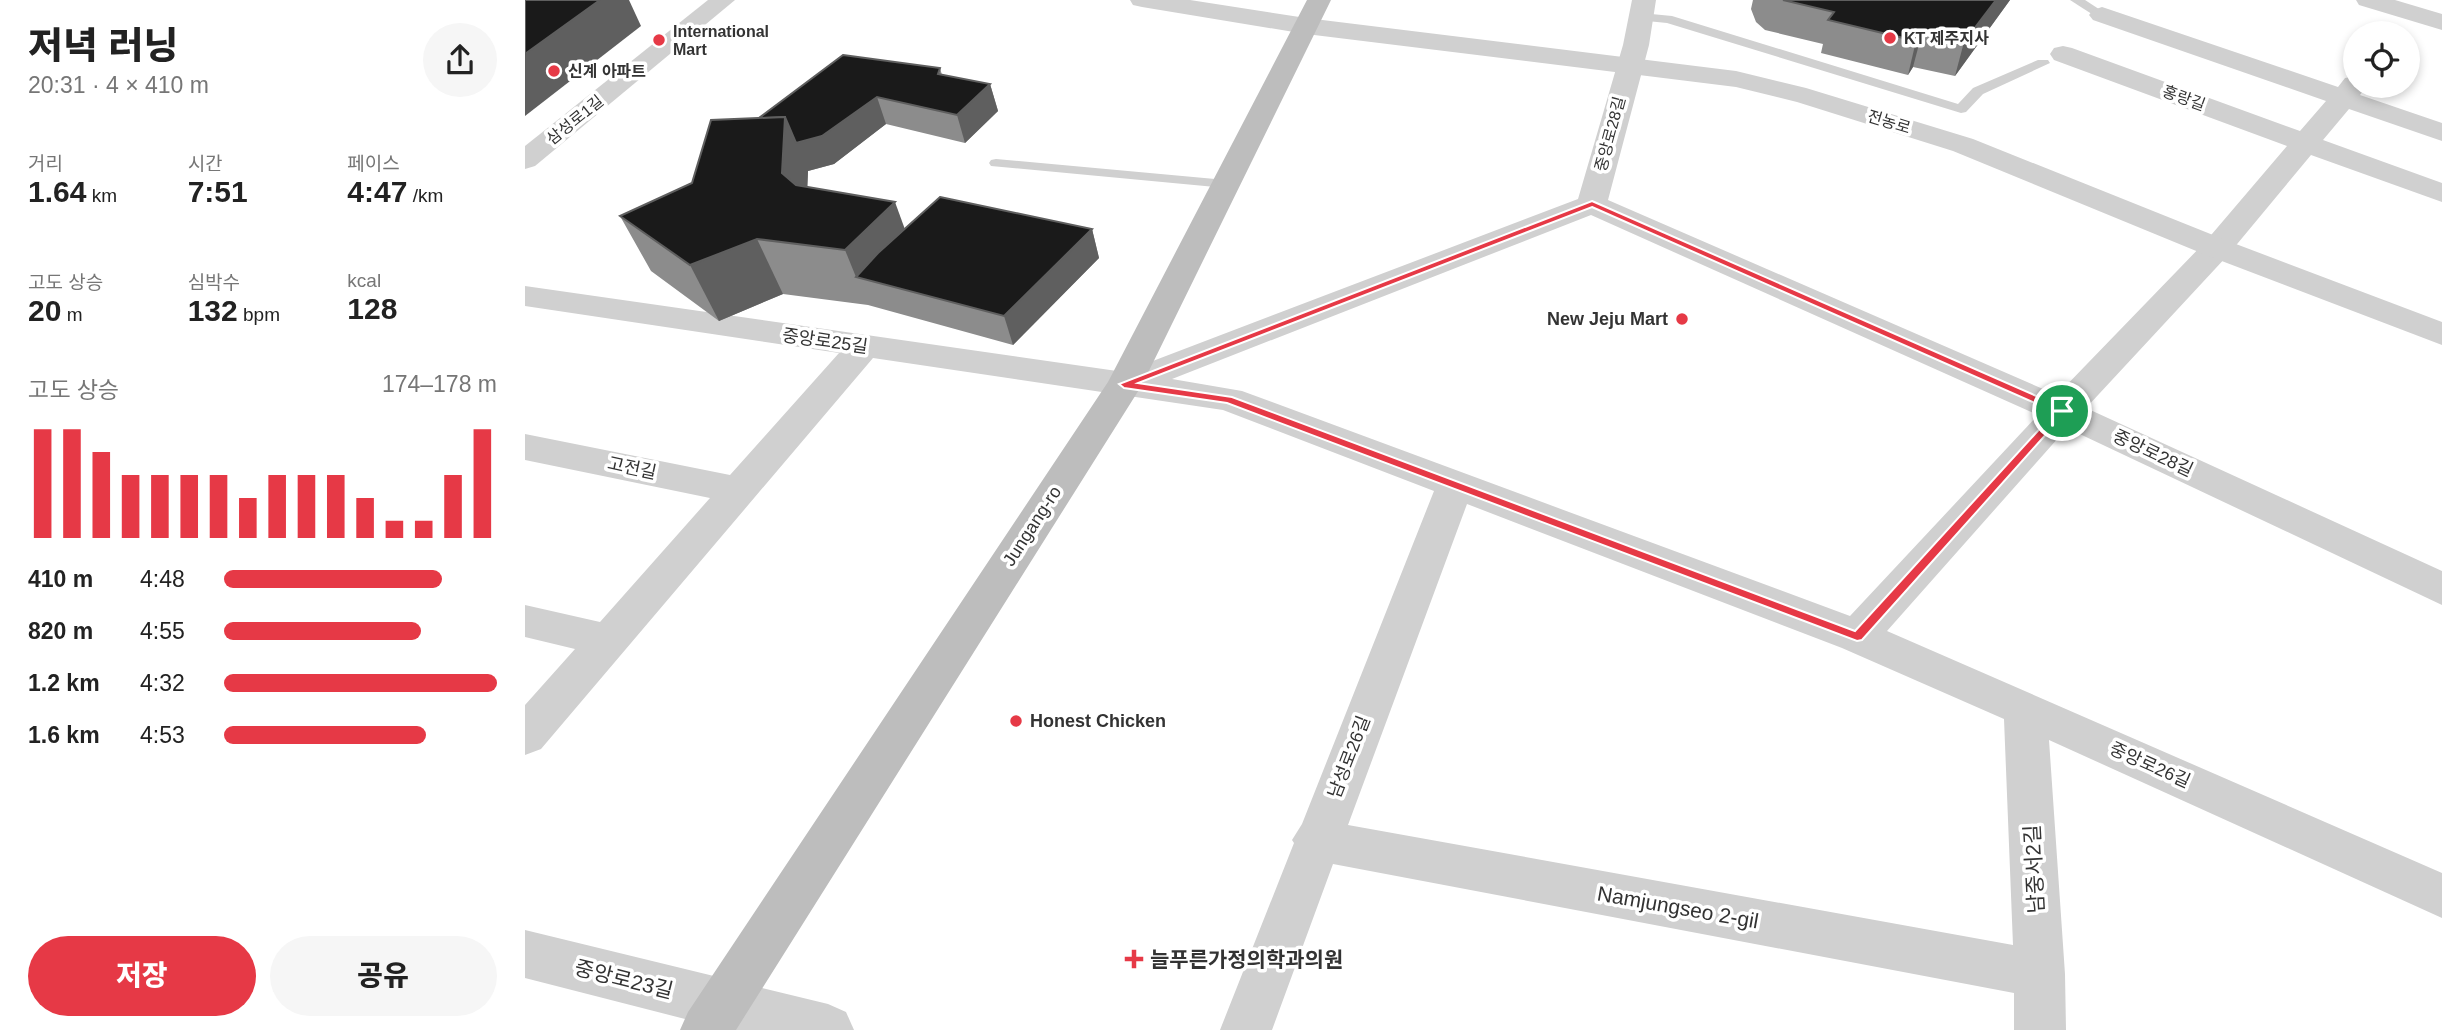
<!DOCTYPE html>
<html lang="ko">
<head>
<meta charset="utf-8">
<style>
  body { margin:0; font-family:Arial,"Noto Sans KR",sans-serif; background:#f6f6f6; color:#222; height:100vh; display:flex; flex-direction:column; font-size:26px; white-space:nowrap }
  * { box-sizing:border-box; margin:0 }
  p { font-size:23px; color:#767676 }
  .icon { flex:none; width:38px; height:38px; fill:none; stroke:currentColor; stroke-width:2; stroke-linecap:round; stroke-linejoin:round }
  .map { position:relative; flex:1; overflow:hidden }
  .panel { display:flex; flex-direction:column; background:#fff; width:525px }
  .panel>* { flex:none }
  .buttons { position:absolute; left:1818px; top:21px; display:grid; gap:14px }
  .buttons a { display:grid; place-items:center; width:77px; height:77px; border-radius:50%; background:#fff; box-shadow:0 4px 10px #0003; font-size:35px }
  .pin { position:absolute; display:grid; place-items:center; width:60px; height:60px; color:#fff; margin:-30px; border:4px solid #fff; border-radius:50%; box-shadow:0 2px 7px #0007 }
  .round { display:grid; place-items:center; flex:none; width:74px; height:74px; border-radius:37px; background:#f6f6f6 }
  .summary { display:flex; align-items:center; justify-content:space-between; height:119px; padding:0 28px }
  h1 { font-size:38px; font-weight:800; line-height:52px }
  .stats { display:grid; grid-template-columns:repeat(3,1fr); gap:10px; height:119px; padding:7px 28px }
  .stats div { display:grid; align-content:center }
  .stats b { font-size:30px; font-weight:800 }
  .stats small { font-size:19px; font-weight:400 }
  .stats p { font-size:19px }
  .chart { height:196px; padding:14px 28px }
  .chart p { display:flex; justify-content:space-between }
  .chart svg { width:100%; height:126px; margin-top:7px; stroke:#e63946; stroke-width:6 }
  .cta { display:flex; gap:14px; margin-top:auto; padding:14px 28px }
  .cta a { flex:1; height:80px; border-radius:42px; background:#e63946; color:#fff; font-size:28px; font-weight:800; line-height:80px; text-align:center }
  .cta a+a { background:#f6f6f6; color:#222 }
  ul { padding:0 28px; list-style:none; font-size:23px }
  li { display:grid; grid-template-columns:112px 84px 1fr; align-items:center; height:52px }
  li i { height:18px; border-radius:9px; background:#e63946 }
  main { display:flex; flex:1; min-height:0 }
  .map>svg:first-child { display:block }
  .lines { fill:none; stroke-linecap:round; stroke-linejoin:round }
  .service { fill:#d0d0d0; fill-rule:evenodd }
  .minor { fill:#d0d0d0; fill-rule:evenodd }
  .tertiary { fill:#d0d0d0; fill-rule:evenodd }
  .secondary { fill:#bdbdbd; fill-rule:evenodd }
  .wall { fill:#8c8c8c }
  .shaded-wall { fill:#5f5f5f }
  .building { fill:#1a1a1a; stroke:#5f5f5f; stroke-width:2 }
  .route { fill:#e63946; stroke:#fff; stroke-width:2; fill-rule:evenodd }
  .poi-dot { fill:#e63946; stroke:#fff; stroke-width:2.5 }
  .labels { text-anchor:middle; dominant-baseline:central; stroke-width:7; stroke-linejoin:round; paint-order:stroke }
  .far-poi-label { font-size:16px; font-weight:bold; fill:#333; stroke:#fff; text-anchor:start }
  .far-street-label { font-size:16px; fill:#333; stroke:#fff }
  .poi-label { font-size:18px; font-weight:bold; fill:#333; stroke:#fff; text-anchor:end }
  .street-label { font-size:18px; fill:#333; stroke:#fff }
  .near-street-label { font-size:21px; fill:#333; stroke:#fff }
  .near-poi-label { font-size:21px; font-weight:bold; fill:#333; stroke:#fff; text-anchor:start }
</style>
</head>
<body>
<main>
<section class="panel">
<div class="summary"><div><h1>저녁 러닝</h1><p>20:31 · 4 × 410 m</p></div><a class="round"><svg class="icon" aria-label="share" viewBox="0 0 24 24"><path d="M12 15V3M7 8l5-5 5 5M5 13v7h14v-7"/></svg></a></div>
<div class="stats">
<div><p>거리</p><b>1.64<small> km</small></b></div>
<div><p>시간</p><b>7:51</b></div>
<div><p>페이스</p><b>4:47<small> /km</small></b></div>
</div>
<div class="stats">
<div><p>고도 상승</p><b>20<small> m</small></b></div>
<div><p>심박수</p><b>132<small> bpm</small></b></div>
<div><p>kcal</p><b>128</b></div>
</div>
<div class="chart"><p><span>고도 상승</span>174–178 m</p>
<svg viewBox="0 0 160 44" preserveAspectRatio="none"><path d="M5 44V6M15 44V6M25 44V14M35 44V22M45 44V22M55 44V22M65 44V22M75 44V30M85 44V22M95 44V22M105 44V22M115 44V30M125 44V38M135 44V38M145 44V22M155 44V6"/></svg>
</div>
<ul>
<li><b>410 m</b>4:48<i style="width:80%"></i></li>
<li><b>820 m</b>4:55<i style="width:72%"></i></li>
<li><b>1.2 km</b>4:32<i style="width:100%"></i></li>
<li><b>1.6 km</b>4:53<i style="width:74%"></i></li>
</ul>
<div class="cta"><a>저장</a><a>공유</a></div>
</section>
<div class="map">
<svg width="1917" height="1030" viewBox="0 0 1917 1030">
  <rect width="100%" height="100%" fill="#fff"/>
  <g class="lines">
    <g class="service">
      <polygon points="1545,0 1560,0 1583,15 1577,19 1573,18"/>
      <polygon points="1116,13 1147,16 1433,104 1448,88 1513,60 1523,60 1525,63 1458,94 1441,112 1436,113 1142,23 1112,20 1112,14"/>
      <polygon points="471,159 701,180 708,184 701,188 466,166 464,163 466,160"/>
    </g>
    <g class="minor">
      <polygon points="183,0 210,0 10,166 0,169 0,146"/>
      <path d="M1107 0H1131L1124 45 1083 200 1532 395 1681 241 1762 146 1529 60 1525 54 1529 48 1538 46 1547 48 1775 131 1801 101 1568 20 1564 15 1568 10 1577 7 1586 10 1813 87 1820 78 1830 76V86H1842L1835 95 1917 123V141L1824 109 1798 140 1917 183V202L1786 155 1703 255 1561 408 1917 571V605L1542 428 1362 631 1917 873V918L1524 740 1540 974 1541 1030H1489V993L808 864 747 1030H695L769 843 767 840 777 824 909 491 698 410 348 358 16 749 0 755V705L50 649 0 637V605L75 622 185 498 0 460V434L205 475 314 353 0 306V286L599 372 1053 199 1098 45ZM1066 215 1513 415 1325 616 717 391 647 379ZM942 504 1317 648 1479 719 1488 945 823 825Z"/>
      <polygon points="1831,0 1870,0 1917,14 1917,30 1834,5"/>
      <polygon points="0,930 303,1004 321,1012 329,1030 203,1030 0,978"/>
    </g>
    <polygon class="tertiary" points="605,0 665,0 781,18 1211,71 1281,88 1448,139 1703,241 1917,322 1917,345 1681,255 1428,151 1272,102 1211,87 781,34 617,7 608,5"/>
    <polygon class="secondary" points="782,0 806,0 617,385 211,1030 155,1030 163,1012 583,382"/>
  </g>
  <g class="wall">
    <polygon points="1228,0 1485,0 1430,76 1388,67 1383,75 1296,53 1298,44 1240,30 1231,22 1226,9"/>
    <polygon points="415,68 417,75 465,84 473,111 440,143 361,124 309,164 283,171 282,187 380,229 567,229 574,258 488,345 343,305 258,294 194,321 126,271 95,216 167,183 234,118"/>
  </g>
  <g class="shaded-wall">
    <polygon points="75,0 104,0 116,26 0,116 0,54"/>
    <polygon points="1471,0 1485,0 1430,76 1439,42"/>
    <polygon points="1397,33 1388,67 1383,75 1391,41"/>
    <polygon points="465,84 473,111 440,143 432,115"/>
    <polygon points="352,97 361,124 309,164 283,171 281,228 257,173 260,117"/>
    <polygon points="370,202 390,257 331,277 320,250"/>
    <polygon points="567,229 574,258 488,345 479,316"/>
    <polygon points="232,239 258,294 194,321 165,265"/>
  </g>
  <g class="building">
    <polygon points="0,0 75,0 0,54"/>
    <polygon points="1258,0 1471,0 1439,42 1397,33 1391,41 1303,20 1309,12"/>
    <polygon points="318,55 415,68 413,74 465,84 432,115 352,97 297,136 271,143 260,117 234,118"/>
    <polygon points="260,117 257,173 271,185 370,202 320,250 232,239 165,265 95,216 167,183 186,120"/>
    <polygon points="415,197 567,229 479,316 331,277 353,253"/>
  </g>
  <path class="route" d="M1067 201 1541 409 1542 411 1337 640 1332 641 702 403 599 388 594 384ZM1067 207 1530 412 1330 631 707 397 613 383Z"/>
  <g class="poi-dot">
    <circle cx="1365" cy="38" r="7"/>
    <circle cx="134" cy="40" r="7"/>
    <circle cx="29" cy="71" r="7"/>
    <circle cx="1157" cy="319" r="7"/>
    <circle cx="491" cy="721" r="7"/>
    <path d="M605.5 948.5h7v7h7v7h-7v7h-7v-7h-7v-7h7z"/>
  </g>
  <g class="labels">
    <g class="far-poi-label">
      <text x="148" y="31">International<tspan x="148" dy="18">Mart</tspan></text>
      <text x="1379" y="38">KT 제주지사</text>
      <text x="43" y="71">신계 아파트</text>
    </g>
    <g class="far-street-label">
      <text transform="translate(1659 98) rotate(20)">홍랑길</text>
      <text transform="translate(50 120) rotate(-39)">삼성로1길</text>
      <text transform="translate(1364 122) rotate(17)">전농로</text>
      <text transform="translate(1085 134) rotate(-75)">중앙로28길</text>
    </g>
    <g class="poi-label">
      <text x="1143" y="319">New Jeju Mart</text>
      <text x="505" y="721" text-anchor="start">Honest Chicken</text>
    </g>
    <g class="street-label">
      <text transform="translate(300 341) rotate(8)">중앙로25길</text>
      <text transform="translate(1628 453) rotate(25)">중앙로28길</text>
      <text transform="translate(107 468) rotate(12)">고전길</text>
      <text transform="translate(507 526) rotate(-57)">Jungang-ro</text>
      <text transform="translate(824 757) rotate(-69)">남성로26길</text>
      <text transform="translate(1625 765) rotate(24)">중앙로26길</text>
    </g>
    <g class="near-street-label">
      <text transform="translate(1509 869) rotate(-93)">남중서2길</text>
      <text transform="translate(1153 907) rotate(10)">Namjungseo 2-gil</text>
      <text transform="translate(99 979) rotate(14)">중앙로23길</text>
    </g>
    <g class="near-poi-label">
      <text x="625" y="959">늘푸른가정의학과의원</text>
    </g>
  </g>
</svg>
<div class="buttons">
<a><svg class="icon" aria-label="locate" viewBox="0 0 24 24"><circle cx="12" cy="12" r="6"/><path d="M12 2v4M12 18v4M2 12h4M18 12h4"/></svg></a>
</div>
<div class="pin" style="left:1537px;top:411px;background:#1e9e55"><svg class="icon" aria-label="arrive" viewBox="0 0 24 24"><path d="M6 21V4h12l-3 4 3 4H6"/></svg></div>
</div>
</main>
</body>
</html>
